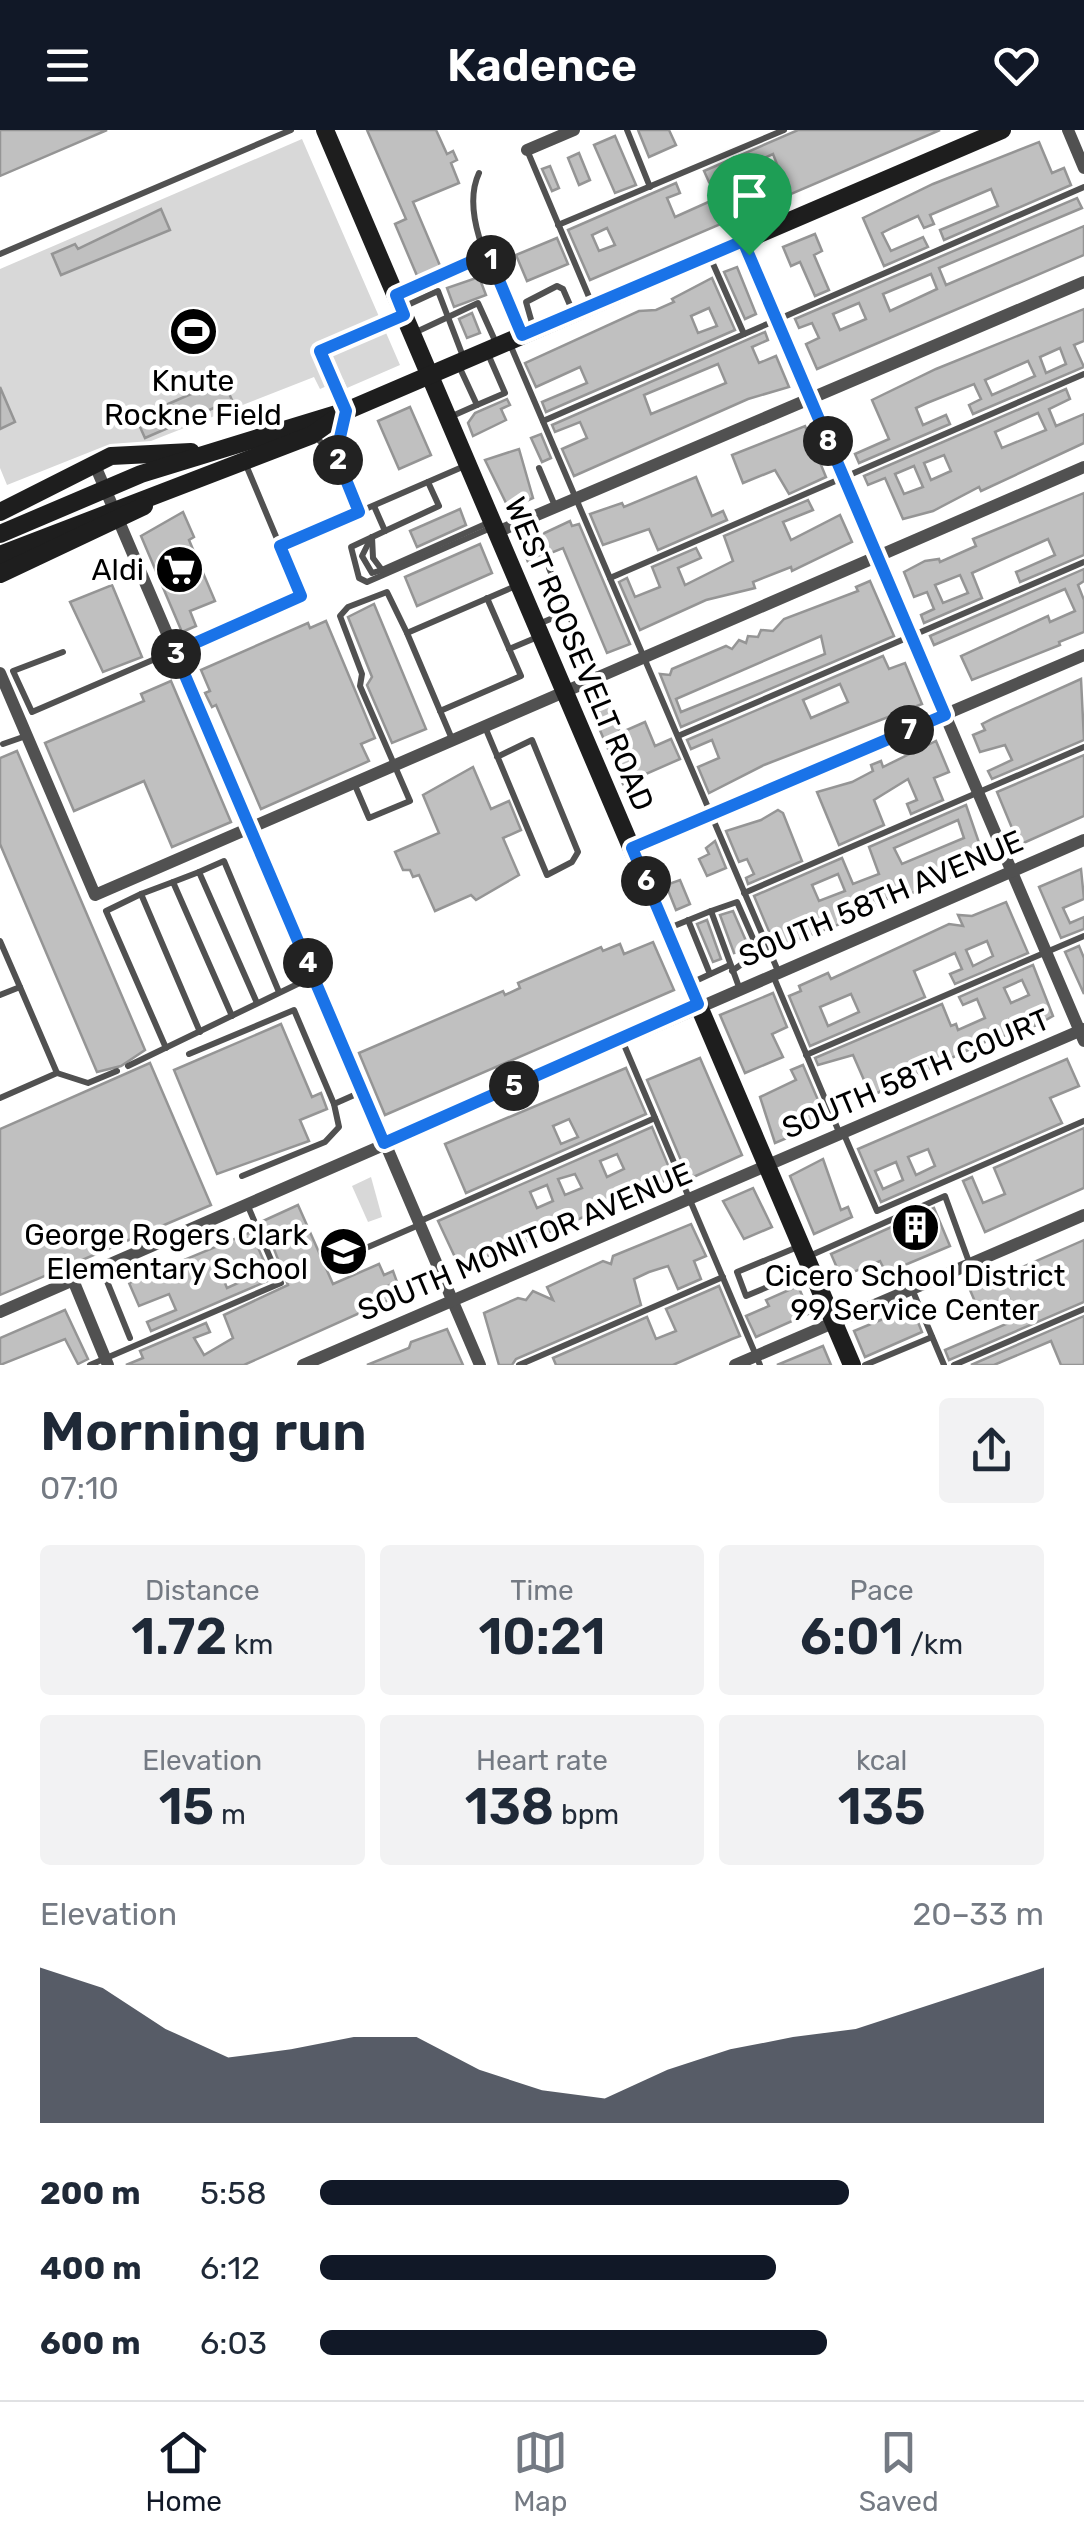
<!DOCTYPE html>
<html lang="en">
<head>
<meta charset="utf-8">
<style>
  body { margin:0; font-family:Rubik,sans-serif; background:#f2f2f3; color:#1f2937; height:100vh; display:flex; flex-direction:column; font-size:38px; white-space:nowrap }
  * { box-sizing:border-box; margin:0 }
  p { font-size:32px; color:#747a83 }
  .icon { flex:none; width:55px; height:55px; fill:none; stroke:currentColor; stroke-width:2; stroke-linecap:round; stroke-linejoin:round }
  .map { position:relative; height:1235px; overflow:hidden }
  .side { display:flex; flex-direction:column; background:#fff; flex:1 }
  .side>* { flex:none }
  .pin { position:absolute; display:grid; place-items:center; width:85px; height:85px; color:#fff; margin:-102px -42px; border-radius:50% 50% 50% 0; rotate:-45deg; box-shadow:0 0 10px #0007 }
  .pin .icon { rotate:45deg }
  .km { position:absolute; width:50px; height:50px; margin:-25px; border-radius:50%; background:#222; color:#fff; font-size:28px; line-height:50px; text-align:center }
  .round { display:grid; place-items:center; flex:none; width:105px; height:105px; border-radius:10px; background:#f2f2f3 }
  .headline { display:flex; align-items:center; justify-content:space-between; height:170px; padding:0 40px }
  h1 { font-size:55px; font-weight:600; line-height:75px }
  .stats { display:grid; grid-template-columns:repeat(3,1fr); gap:15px; height:170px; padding:10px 40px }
  .stats div { display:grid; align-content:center; border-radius:10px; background:#f2f2f3; text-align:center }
  .stats b { font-size:50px; font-weight:600 }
  .stats small { font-size:28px; font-weight:400 }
  .stats p { font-size:28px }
  .chart { height:280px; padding:20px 40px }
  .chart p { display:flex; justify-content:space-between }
  .chart svg { width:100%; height:180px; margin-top:10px; fill:#111827; opacity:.7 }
  ul { padding:0 40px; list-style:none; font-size:32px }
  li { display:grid; grid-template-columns:160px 120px 1fr; align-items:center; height:75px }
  li i { height:25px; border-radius:12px; background:#111827 }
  header { display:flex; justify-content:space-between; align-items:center; height:130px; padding:0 40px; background:#111827; color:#fff; font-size:45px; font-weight:600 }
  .tabs { display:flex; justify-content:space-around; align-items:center; height:140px; border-top:2px solid #e0e1e3; background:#fff; font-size:28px; color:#747a83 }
  .tabs a { display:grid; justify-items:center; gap:5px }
  .tabs .current { color:#111827 }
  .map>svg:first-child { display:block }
  .green { fill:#d8d8d8 }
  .building { fill:#c0c0c0; stroke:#959595; stroke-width:2.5; fill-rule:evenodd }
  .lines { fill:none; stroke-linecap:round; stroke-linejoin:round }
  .service { stroke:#515151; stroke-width:6 }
  .minor { stroke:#515151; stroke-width:12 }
  .secondary { stroke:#1e1e1e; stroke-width:18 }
  .route-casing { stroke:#fff; stroke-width:20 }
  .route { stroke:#1a73e8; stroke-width:12 }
  .labels { text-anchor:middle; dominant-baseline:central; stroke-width:9; stroke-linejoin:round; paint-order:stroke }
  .poi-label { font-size:30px; fill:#000; stroke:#fff }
  .street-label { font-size:30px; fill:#000; stroke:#fff }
</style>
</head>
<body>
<header><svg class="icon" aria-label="menu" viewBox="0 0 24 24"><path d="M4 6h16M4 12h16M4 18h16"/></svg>Kadence<svg class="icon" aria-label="heart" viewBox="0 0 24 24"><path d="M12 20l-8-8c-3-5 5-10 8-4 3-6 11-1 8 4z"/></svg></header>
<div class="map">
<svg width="1084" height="1235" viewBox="0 0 1084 1235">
  <rect width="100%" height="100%" fill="#fff"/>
  <g class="green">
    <polygon points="302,9 400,235 347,258 343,249 320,259 314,247 151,311 110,314 7,355 0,338 0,139"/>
    <polygon points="371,1047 382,1087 368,1092 352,1056"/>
  </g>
  <g class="building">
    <polygon points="0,0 107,0 0,46"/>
    <polygon points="367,0 436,0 447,24 453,21 457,30 451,33 459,53 413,72 441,138 418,148 395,94 406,89"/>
    <polygon points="638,0 669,0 676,15 649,27"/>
    <path d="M798 0H940L590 150 568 100 676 53 680 63 667 68 675 87 753 52 746 36 709 52 704 41ZM773 24 780 42 764 49 756 32ZM607 98 615 115 599 121 592 105Z"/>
    <polygon points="615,6 636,55 615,63 594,15"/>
    <polygon points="1039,12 1052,43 1064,38 1071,55 944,110 940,100 998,76 991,59 930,85 934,94 924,98 918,86 894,97 882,103 891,121 923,107 928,117 884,136 863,88 933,54"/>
    <polygon points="579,23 590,50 579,55 568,28"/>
    <polygon points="550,36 559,58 552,61 542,39"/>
    <path d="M1077 68 1082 78 939 138 946 155 1084 96V125L817 239 806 214 819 208 812 193 799 198 795 189ZM931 144 937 159 890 181 883 164ZM859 173 866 189 840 200 833 184Z"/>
    <polygon points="161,79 170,100 61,145 52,124 75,114 78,119"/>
    <polygon points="815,104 822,121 814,125 829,160 815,166 800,132 791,136 783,117"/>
    <polygon points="557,108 568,134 527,151 516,125"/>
    <polygon points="737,137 756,184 745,189 724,142"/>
    <polygon points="479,147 486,165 454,177 447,158"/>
    <path d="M712 148 735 200 546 282 542 272 587 253 580 237 536 257 525 233 639 181 656 180 674 172 672 169ZM709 178 717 196 698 203 691 186Z"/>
    <path d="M1084 179V211L1074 215 1084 237 973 284 969 275 981 269 974 254 927 273 916 278 923 295 946 285 950 294 859 333 855 324 889 309 872 270 936 239ZM1060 218 1066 234 1046 243 1040 227ZM1028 231 1035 246 992 265 985 250Z"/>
    <polygon points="472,183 480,203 467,208 459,189"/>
    <path d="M765 202 768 210 752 217 759 233 776 226 789 257 748 269 574 346 562 319 587 308 580 292 555 302 552 295ZM718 234 726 253 651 284 644 265Z"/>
    <polygon points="223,250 232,270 145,308 136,288"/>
    <polygon points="0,257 15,292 0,299"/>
    <path d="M1066 259 1070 269 1049 279 1056 296 1084 284V313L981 361 979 357 933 381 903 389 885 348 868 355 864 346ZM1038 283 1046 300 1002 318 995 302ZM944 325 951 341 931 350 924 333ZM914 336 923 357 904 364 895 344Z"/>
    <polygon points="507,269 510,275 501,279 506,290 473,306 468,293 475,283"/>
    <polygon points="410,277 431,325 399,339 378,291"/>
    <polygon points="805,296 826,347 789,364 775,340 743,353 732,325"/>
    <polygon points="541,304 551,328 542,332 531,308"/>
    <polygon points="519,319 533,368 509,379 485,330"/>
    <polygon points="696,347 712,386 723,381 727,390 658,420 649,399 603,415 590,384 622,373 624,377"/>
    <path d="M1084 363V425L1020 452 1016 442 1055 425 1048 409 972 443 982 468 924 493 921 485 934 479 927 462 914 467 904 442 925 431 939 429 940 432 976 416 973 409ZM960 445 968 463 943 473 935 455Z"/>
    <polygon points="808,370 813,380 783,392 791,410 840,385 852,412 792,441 791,437 753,452 755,458 706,470 640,500 619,452 627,448 635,467 660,457 652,437 696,418 701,428 678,438 685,455 733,431 724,406"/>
    <polygon points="460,379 466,395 417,417 410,401"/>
    <polygon points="183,382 194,407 189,410 215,471 190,481 196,496 182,502 141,406"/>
    <polygon points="570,391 572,396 579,394 630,514 607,523 563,418 528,432 521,414"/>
    <polygon points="480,414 492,443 417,476 405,447"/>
    <polygon points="1084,439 1084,451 1078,455 1084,470 1084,502 1059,512 1060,515 972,550 961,526 1048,486 1050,492 1075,481 1065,459 934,515 930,506"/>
    <path d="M870 451 894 506 681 597 660 544 670 545 672 539 726 516 732 519 739 510 746 513 748 506 758 507 761 500 773 501 784 489 858 461 856 457ZM821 506 825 524 681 582 676 569Z"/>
    <polygon points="112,455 142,527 103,542 70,472"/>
    <polygon points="374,474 426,599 392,613 367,555 372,547 348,487"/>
    <polygon points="326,491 375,608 361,614 369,631 261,679 216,575 212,577 205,563 210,561 201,540 308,493 310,498"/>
    <path d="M883 526 889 539 905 533 922 574 764 635 709 663 698 637 719 628 712 610 691 619 687 610ZM840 554 848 572 811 588 803 570Z"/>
    <polygon points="1081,549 1084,610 992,649 988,641 1012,630 1005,615 980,622 973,605 985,600 982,594 994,588"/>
    <polygon points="171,551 231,692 172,717 144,651 74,681 45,613 144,571 141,564"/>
    <polygon points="606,562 620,603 645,592 655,616 671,609 680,629 623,654 587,570"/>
    <polygon points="936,611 949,642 934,648 943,670 911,684 907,674 917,670 908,649 874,670 884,695 839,715 817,662 852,652 873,641 871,635 881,631 883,637"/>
    <polygon points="17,621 145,920 121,936 97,942 0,714 0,628"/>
    <polygon points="1084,625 1084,686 1019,715 997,662"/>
    <polygon points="473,637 491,679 509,671 521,700 503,708 519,745 476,770 471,765 435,781 419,745 413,747 410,740 403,740 395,722 439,703 423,665"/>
    <path d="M966 675 986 733 905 766 899 764 893 771 878 765 876 776 867 784 776 818 754 766 842 728 853 754 879 744 869 717ZM958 690 964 708 902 734 894 718ZM838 744 845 761 819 771 812 755Z"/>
    <polygon points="778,680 783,683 802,731 748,754 746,748 754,744 747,729 739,732 726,701 761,690"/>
    <polygon points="715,711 726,738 707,746 699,729 709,724 706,718"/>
    <polygon points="1081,739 1084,769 1063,778 1070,793 1084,787 1084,799 1061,808 1039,757"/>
    <polygon points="680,750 690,774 676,780 666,755"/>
    <path d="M1006 772 1028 823 955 854 950 844 962 839 955 823 935 832 914 841 925 867 810 916 789 866 801 861 799 856 828 843 831 849 949 794 963 796 958 785 972 786ZM987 811 993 826 973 836 966 820ZM851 864 859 882 828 896 820 877Z"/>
    <polygon points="733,781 750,820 740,827 738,822 734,823 720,785"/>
    <polygon points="707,790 721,829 713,832 697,794"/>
    <polygon points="653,812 674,860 385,985 359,923 503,861 505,865 520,858 518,853 601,817 603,821 620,814 624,824"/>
    <polygon points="1079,816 1084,828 1084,864 1065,822"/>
    <path d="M1033 835 1053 886 1037 895 985 912 871 966 853 925 818 935 815 928 942 874 951 896 956 894 958 900 985 888 977 869 963 875 959 867ZM1022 850 1029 865 1011 873 1004 858Z"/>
    <polygon points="773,863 787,897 772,904 783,927 745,943 720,885"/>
    <polygon points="281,894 312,967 321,963 327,979 300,990 309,1011 217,1044 174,940"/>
    <polygon points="700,928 742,1025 689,1049 647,950"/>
    <path d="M1067 929 1079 956 1050 968 1062 993 881 1072 858 1019ZM928 1019 935 1036 916 1045 908 1027ZM896 1032 903 1050 883 1059 875 1041Z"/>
    <polygon points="150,933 211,1075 0,1165 0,999"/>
    <polygon points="803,935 827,991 775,1013 760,967 796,950 791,940"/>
    <path d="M626 938 646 984 466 1063 445 1014ZM569 989 578 1007 561 1014 553 996Z"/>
    <path d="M652 997 673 1047 541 1106 533 1103 532 1110 505 1117 461 1140 438 1091ZM617 1024 624 1039 607 1047 600 1031ZM575 1044 582 1058 565 1065 558 1049ZM547 1055 553 1071 537 1078 530 1062Z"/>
    <polygon points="1084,998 1084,1058 985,1102 963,1051 972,1047 983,1073 1005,1064 994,1038"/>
    <polygon points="823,1029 841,1080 848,1077 852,1087 814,1104 790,1046"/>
    <polygon points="753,1058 772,1097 744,1109 723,1071"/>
    <polygon points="298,1075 333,1154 379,1134 384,1145 393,1141 397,1152 388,1156 393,1168 244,1235 126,1235 143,1228 140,1221 206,1193 210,1202 194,1208 204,1225 233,1208 224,1185 288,1155 263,1091"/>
    <polygon points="934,1078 950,1116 886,1143 880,1131 841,1147 831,1124"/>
    <polygon points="691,1094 706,1126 694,1131 701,1149 678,1159 668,1136 649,1142 634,1149 641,1175 516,1229 512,1235 499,1235 484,1183 518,1168 526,1170 533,1161 553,1170 547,1157 603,1131 611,1134 613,1126"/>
    <path d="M251 1102 272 1149 151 1201 147 1192 176 1180 169 1164 139 1176 129 1153ZM251 1128 258 1144 227 1158 220 1141Z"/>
    <polygon points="1084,1110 1084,1172 949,1230 945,1220 1018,1189 1009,1168 979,1181 970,1160"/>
    <polygon points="719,1156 740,1206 732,1209 673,1235 556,1235 553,1228 647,1187 656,1209 676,1201 666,1179"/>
    <polygon points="798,1156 810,1183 756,1207 746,1186 769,1176 766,1170"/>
    <polygon points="912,1177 922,1202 865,1227 854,1201"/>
    <polygon points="65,1180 88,1229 78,1234 65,1209 0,1235 0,1208"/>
    <polygon points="1084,1186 1084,1235 1061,1235 1051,1211 994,1235 971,1235"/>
    <polygon points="447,1199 463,1235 367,1235 409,1218 411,1212"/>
    <polygon points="823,1216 831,1235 777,1235"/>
  </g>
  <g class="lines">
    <g class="service">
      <polyline points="627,0 650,57"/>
      <polyline points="527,20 592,174"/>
      <path d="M479 43C457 90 503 160 522 204"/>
      <polyline points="558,95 784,0"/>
      <polyline points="0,124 291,0"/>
      <polyline points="710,127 744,204"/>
      <polyline points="397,165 488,124"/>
      <polyline points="401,178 438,161 464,229"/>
      <polyline points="534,200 526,172 557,156 563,159 573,182"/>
      <polyline points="414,203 478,173 497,215"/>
      <polyline points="509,212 778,841"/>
      <polyline points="458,234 477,275 505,263 488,224"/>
      <polyline points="450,287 477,275"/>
      <polyline points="543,291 1084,57"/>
      <polyline points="315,307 336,325 359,382"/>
      <polyline points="336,325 346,281 320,221 403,185"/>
      <polyline points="539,338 555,376"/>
      <polyline points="374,376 385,401 439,376 428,352"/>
      <polyline points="385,401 351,417 359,448 367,452 493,397"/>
      <polyline points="372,407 373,428 382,440 490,392"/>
      <polyline points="371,408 362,426 372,443 382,440"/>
      <polyline points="280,416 467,335"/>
      <polyline points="549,438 595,546"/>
      <polyline points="610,448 1084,244"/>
      <polyline points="541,493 567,482"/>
      <polyline points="509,519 540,506"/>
      <polyline points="63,522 13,541 32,582 301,466 246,335"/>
      <polyline points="440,581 521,546 487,468"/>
      <polyline points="485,597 547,745 572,732 578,722 532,610 497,627"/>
      <polyline points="678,606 1084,432"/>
      <polyline points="452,609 407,503 518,455"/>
      <polyline points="3,614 26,606"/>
      <polyline points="354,653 369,688 410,671 360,556 362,544 340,486 348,477 387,462 407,503"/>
      <polyline points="199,742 224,731 279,862"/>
      <polyline points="173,752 199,742 257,873"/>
      <polyline points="744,763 1084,617"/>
      <polyline points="141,764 173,752 232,886"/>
      <polyline points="711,781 737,772 759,822 732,841"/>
      <polyline points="688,790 710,844"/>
      <polyline points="669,798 711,781 739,857"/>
      <polyline points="0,811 20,857"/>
      <polyline points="772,843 839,1002"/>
      <polyline points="691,853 730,835"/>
      <polyline points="0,865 20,857 57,943"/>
      <polyline points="622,910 760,1235"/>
      <polyline points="166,918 106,781 141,764 200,902"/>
      <polyline points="189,924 294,880 334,974"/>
      <polyline points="806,925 1084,806"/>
      <polyline points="128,936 312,847"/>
      <polyline points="0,968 57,943 88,953 117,941"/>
      <polyline points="843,1002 877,1081 1084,991"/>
      <polyline points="242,1046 325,1012 339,997 334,974 361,962"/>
      <polyline points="418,1092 655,988"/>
      <polyline points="800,1116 737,1142 746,1166 810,1139"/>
      <polyline points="345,1127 419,1095"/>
      <polyline points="807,1127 945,1066 969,1132"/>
      <polyline points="102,1139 130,1208"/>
      <polyline points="912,1159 944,1235"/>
      <polyline points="90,1235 281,1153 247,1074"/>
      <polyline points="519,1235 723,1147"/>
      <polyline points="865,1235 932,1207"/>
      <polyline points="954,1235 1084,1179"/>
    </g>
    <g class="minor">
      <polyline points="1068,0 1084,38"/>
      <polyline points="527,20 574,0"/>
      <polyline points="743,111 1084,911"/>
      <polyline points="94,333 480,1235"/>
      <polyline points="497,402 1084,152"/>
      <polyline points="0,543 95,765 1084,337"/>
      <polyline points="632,718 1084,525"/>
      <polyline points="73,1150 108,1235"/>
      <polyline points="0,1182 1084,710"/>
      <polyline points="303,1235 1084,899"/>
      <polyline points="735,1235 1084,1085"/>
    </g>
    <g class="secondary">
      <polyline points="325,0 852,1235"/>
      <polyline points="0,382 111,326 191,322"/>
      <polyline points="0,404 141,344 346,281 1002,0"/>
      <polyline points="0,425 312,305 333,290"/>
      <polyline points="0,444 144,376"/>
    </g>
  </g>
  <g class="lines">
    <defs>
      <polygon id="route" points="743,111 945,585 632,718 698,874 384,1013 175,522 301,466 280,416 359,382 336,325 346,281 320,221 404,185 396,165 488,124 522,205"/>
    </defs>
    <use href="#route" class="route-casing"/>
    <use href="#route" class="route"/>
  </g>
  <defs>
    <symbol id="stadium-disc" viewBox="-11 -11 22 22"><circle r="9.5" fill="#000" stroke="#fff"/><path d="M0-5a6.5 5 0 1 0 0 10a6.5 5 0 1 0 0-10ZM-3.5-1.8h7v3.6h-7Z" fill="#fff"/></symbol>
    <symbol id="supermarket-disc" viewBox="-11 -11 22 22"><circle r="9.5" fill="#000" stroke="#fff"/><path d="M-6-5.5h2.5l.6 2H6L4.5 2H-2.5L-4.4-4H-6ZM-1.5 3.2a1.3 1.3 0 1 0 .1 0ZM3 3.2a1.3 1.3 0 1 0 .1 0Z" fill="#fff"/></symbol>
    <symbol id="building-disc" viewBox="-11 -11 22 22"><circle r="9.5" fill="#000" stroke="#fff"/><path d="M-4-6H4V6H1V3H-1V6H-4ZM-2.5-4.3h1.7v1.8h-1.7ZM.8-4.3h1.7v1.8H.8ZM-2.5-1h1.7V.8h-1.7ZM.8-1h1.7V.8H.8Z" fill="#fff"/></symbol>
    <symbol id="school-disc" viewBox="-11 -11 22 22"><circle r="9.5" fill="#000" stroke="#fff"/><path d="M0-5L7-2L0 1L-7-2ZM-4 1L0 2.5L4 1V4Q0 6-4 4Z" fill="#fff"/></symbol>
  </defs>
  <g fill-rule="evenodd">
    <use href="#stadium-disc" x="166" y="174" width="55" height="55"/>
    <use href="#supermarket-disc" x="152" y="412" width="55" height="55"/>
    <use href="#building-disc" x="888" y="1070" width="55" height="55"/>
    <use href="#school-disc" x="316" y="1094" width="55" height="55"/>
  </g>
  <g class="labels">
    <g class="poi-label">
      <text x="193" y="251">Knute<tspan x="193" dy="34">Rockne Field</tspan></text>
      <text x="144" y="440" text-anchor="end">Aldi</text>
      <text x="308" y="1105" text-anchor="end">George Rogers Clark<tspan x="308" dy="34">Elementary School</tspan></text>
      <text x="915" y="1146">Cicero School District<tspan x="915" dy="34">99 Service Center</tspan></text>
    </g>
    <g class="street-label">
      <text transform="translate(579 524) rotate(67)">WEST ROOSEVELT ROAD</text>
      <text transform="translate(881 769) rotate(-23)">SOUTH 58TH AVENUE</text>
      <text transform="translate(916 944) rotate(-23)">SOUTH 58TH COURT</text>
      <text transform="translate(525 1112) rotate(-23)">SOUTH MONITOR AVENUE</text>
    </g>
  </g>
</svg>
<div class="pin" style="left:749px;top:125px;background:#1e9e55"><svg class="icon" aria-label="arrive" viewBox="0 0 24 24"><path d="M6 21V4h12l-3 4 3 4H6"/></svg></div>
<b class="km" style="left:491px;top:130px">1</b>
<b class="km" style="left:338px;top:330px">2</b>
<b class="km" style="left:176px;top:524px">3</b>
<b class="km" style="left:308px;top:833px">4</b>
<b class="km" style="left:514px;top:956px">5</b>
<b class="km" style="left:646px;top:751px">6</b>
<b class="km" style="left:909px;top:600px">7</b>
<b class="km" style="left:828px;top:311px">8</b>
</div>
<section class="side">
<div class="headline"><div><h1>Morning run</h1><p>07:10</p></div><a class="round"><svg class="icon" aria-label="share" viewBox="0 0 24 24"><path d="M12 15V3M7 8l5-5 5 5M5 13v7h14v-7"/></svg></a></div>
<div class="stats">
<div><p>Distance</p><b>1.72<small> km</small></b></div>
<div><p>Time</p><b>10:21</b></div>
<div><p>Pace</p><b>6:01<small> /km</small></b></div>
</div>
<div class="stats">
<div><p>Elevation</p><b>15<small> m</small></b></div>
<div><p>Heart rate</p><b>138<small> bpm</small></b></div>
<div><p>kcal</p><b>135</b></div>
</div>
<div class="chart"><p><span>Elevation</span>20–33 m</p>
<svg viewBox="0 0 160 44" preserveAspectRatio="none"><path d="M0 44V6L10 11L20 21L30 28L40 26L50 23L60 23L70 31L80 36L90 38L100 31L110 26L120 23L130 21L140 16L150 11L160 6V44z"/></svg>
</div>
<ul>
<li><b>200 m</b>5:58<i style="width:73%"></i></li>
<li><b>400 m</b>6:12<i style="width:63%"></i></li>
<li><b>600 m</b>6:03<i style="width:70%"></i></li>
</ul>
</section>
<nav class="tabs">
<a class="current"><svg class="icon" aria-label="home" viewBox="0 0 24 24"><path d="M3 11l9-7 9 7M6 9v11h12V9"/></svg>Home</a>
<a><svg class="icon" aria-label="map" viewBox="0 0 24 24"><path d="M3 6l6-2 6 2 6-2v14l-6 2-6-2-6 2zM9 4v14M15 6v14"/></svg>Map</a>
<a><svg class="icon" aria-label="saved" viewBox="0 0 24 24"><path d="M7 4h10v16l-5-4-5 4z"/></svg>Saved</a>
</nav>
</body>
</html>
